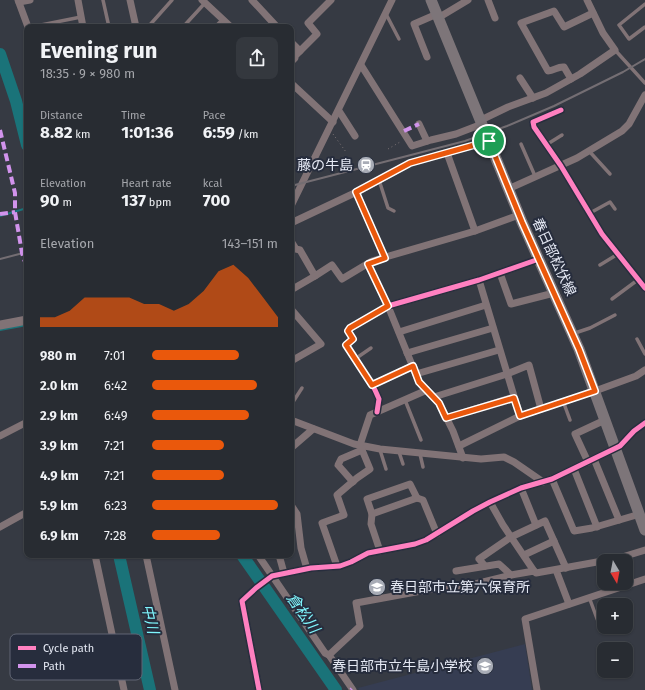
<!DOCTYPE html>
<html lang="en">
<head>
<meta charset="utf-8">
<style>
  body { margin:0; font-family:"Fira Sans","Noto Sans JP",sans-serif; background:#34383e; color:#f1f3f6; height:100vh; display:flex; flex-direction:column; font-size:15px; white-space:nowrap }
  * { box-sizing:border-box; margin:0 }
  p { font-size:13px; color:#a5a7ac }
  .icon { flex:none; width:22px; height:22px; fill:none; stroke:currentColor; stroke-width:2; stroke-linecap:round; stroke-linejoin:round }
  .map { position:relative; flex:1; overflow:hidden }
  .side { position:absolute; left:24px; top:24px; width:270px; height:534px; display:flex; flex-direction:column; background:#282c32; border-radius:8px; box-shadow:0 1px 3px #0004,0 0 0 1px #44484d }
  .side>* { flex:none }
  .needle { width:26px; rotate:170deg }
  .buttons { position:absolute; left:597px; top:554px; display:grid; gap:8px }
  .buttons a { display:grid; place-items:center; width:36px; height:36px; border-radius:8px; background:#282c32; box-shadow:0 1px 3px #0004,0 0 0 1px #44484d; font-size:20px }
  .pin { position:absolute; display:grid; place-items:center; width:34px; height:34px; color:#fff; margin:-17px; border:2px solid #fff; border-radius:50%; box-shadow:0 1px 4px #0007 }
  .round { display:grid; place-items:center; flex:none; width:42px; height:42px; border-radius:8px; background:#34383e }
  .overview { display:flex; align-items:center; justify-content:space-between; height:68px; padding:0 16px }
  h1 { font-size:22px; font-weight:700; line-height:30px }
  .figures { display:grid; grid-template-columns:repeat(3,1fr); gap:6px; height:68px; padding:4px 16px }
  .figures div { display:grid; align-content:center }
  .figures b { font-size:17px; font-weight:700 }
  .figures small { font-size:11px; font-weight:400 }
  .figures p { font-size:11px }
  .chart { height:112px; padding:8px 16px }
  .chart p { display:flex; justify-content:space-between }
  .chart svg { width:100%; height:72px; margin-top:4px; fill:#ea580c; opacity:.7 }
  ul { padding:0 16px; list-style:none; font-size:13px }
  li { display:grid; grid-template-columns:64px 48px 1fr; align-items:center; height:30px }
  li i { height:10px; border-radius:5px; background:#ea580c }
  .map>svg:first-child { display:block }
  .built { fill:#363d52 }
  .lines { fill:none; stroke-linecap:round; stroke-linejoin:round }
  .stream { stroke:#1a7379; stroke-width:2 }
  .river { stroke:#1a7379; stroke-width:12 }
  .path { stroke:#7d7477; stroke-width:1; stroke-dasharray:1 3; stroke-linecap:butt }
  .service { stroke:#817376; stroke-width:3.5 }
  .minor { stroke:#817376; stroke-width:7 }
  .tertiary { stroke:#817376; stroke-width:9 }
  .primary { stroke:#7d7579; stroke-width:11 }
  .rail { stroke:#746e73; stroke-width:2 }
  .quiet { stroke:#d193ec; stroke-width:4; stroke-dasharray:8 4; stroke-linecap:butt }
  .cycleway-casing { stroke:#272d3d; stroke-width:8 }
  .cycleway { stroke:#ff80c0; stroke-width:5 }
  .route-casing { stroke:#fff; stroke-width:8 }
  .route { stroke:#ea580c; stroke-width:5 }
  .labels { text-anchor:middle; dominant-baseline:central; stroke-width:4; stroke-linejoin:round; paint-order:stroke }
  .poi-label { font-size:14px; fill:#e5e9f4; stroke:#272d3d; text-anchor:end }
  .street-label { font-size:14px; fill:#e5e9f4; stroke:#272d3d }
  .water-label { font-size:15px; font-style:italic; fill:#7ff6fd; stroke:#272d3d }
  .key { fill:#272d3d; stroke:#606574; stroke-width:1 }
  .key-label { font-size:11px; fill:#e5e9f4 }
</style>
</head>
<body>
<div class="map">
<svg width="645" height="690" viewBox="0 0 645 690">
  <rect width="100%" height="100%" fill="#363a43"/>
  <polygon class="built" points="525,644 532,690 359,690 358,688"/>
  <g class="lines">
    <g class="stream">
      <polyline points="0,216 27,208"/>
      <polyline points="0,330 27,325"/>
    </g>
    <g class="river">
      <polyline points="0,54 16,101 27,145"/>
      <polyline points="119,555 150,690"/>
      <polyline points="242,555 336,690"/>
    </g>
    <g class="path">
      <polyline points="333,134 346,152"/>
      <polyline points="388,149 400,142"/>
    </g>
    <g class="service">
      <polyline points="103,0 109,27"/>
      <polyline points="645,4 619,25 629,39 645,27"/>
      <polyline points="386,14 399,39"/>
      <polyline points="31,27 81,17"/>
      <polyline points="148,27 172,0"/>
      <polyline points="183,27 205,3"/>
      <polyline points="215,27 223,19"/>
      <polyline points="615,50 645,83"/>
      <polyline points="521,144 535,176"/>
      <polyline points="546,145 562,135"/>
      <polyline points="589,151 610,174"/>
      <polyline points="379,180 388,208 394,211"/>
      <polyline points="590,213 610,202 615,209"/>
      <polyline points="600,265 618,254"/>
      <polyline points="612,299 639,279"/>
      <polyline points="575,333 590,328 615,315"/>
      <polyline points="637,339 645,354"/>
      <polyline points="355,359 371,348"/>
      <polyline points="405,400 421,440"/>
      <polyline points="563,401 570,420"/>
      <polyline points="291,405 302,388"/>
      <polyline points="380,450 386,469"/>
      <polyline points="399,452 403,464"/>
      <polyline points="420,454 423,467"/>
      <polyline points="589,597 599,624"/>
    </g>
    <g class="minor">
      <polyline points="18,0 28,27"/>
      <polyline points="78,0 83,27"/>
      <polyline points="130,0 136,27"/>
      <polyline points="202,0 231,27"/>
      <polyline points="252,0 277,27"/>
      <polyline points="488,0 495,18"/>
      <polyline points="19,2 30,0"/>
      <polyline points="438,18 468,0"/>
      <polyline points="291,42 300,51"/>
      <polyline points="427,57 414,24 437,14"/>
      <polyline points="291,62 295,58 295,56 317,34 308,23 331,0"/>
      <polyline points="361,65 412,146 431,140 456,134 482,124"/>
      <polyline points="520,78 533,98"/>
      <path d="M571 79 564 67C558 66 554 71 548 71L521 23 554 11 564 27 593 13"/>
      <polyline points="291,83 333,122"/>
      <polyline points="561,110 533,122 534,127 561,166 602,234 645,288"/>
      <polyline points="339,111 355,136"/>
      <polyline points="481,120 508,107 546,93 580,74 615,50 603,33 587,0"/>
      <polyline points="419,124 427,141"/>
      <polyline points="447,153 475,231"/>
      <polyline points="508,189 577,158 622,131 629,124 645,95"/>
      <polyline points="356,192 385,258"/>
      <polyline points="291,206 392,0"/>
      <polyline points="291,223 363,189 410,163 489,141"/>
      <polyline points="291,241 296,249 300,250 315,276 332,265 342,279 372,261 475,231 519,215"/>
      <polyline points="368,264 388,306 419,382 439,403 453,431 463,458"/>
      <polyline points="500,273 511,304 554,293"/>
      <polyline points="479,280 520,416"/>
      <polyline points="291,290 315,276"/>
      <polyline points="291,309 321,344 293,360 291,355"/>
      <polyline points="399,332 486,305"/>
      <polyline points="407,353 493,328"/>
      <polyline points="416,374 499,350"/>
      <polyline points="372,385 413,366"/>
      <polyline points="434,397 507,374 529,365 541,409"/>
      <polyline points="377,412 379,399 375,390 346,345 353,339 348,331 350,328 388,306 479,280 539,259"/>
      <polyline points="446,418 514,397"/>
      <polyline points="291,420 354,444 380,449 481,459 504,457 514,462 543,482"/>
      <polyline points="0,436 27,422"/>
      <polyline points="459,446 520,416 595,391 636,376 645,370"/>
      <polyline points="291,448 313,429"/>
      <polyline points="594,459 619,520"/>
      <polyline points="588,462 575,434 605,420"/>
      <polyline points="574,469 597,527"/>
      <polyline points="552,479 574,531 592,528 640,514"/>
      <polyline points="353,482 338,465 341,459 362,450"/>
      <polyline points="521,488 536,525"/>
      <polyline points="490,502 503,525 534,571"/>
      <polyline points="291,505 297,514 301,548 307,569"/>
      <polyline points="372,514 417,498 423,500 437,534"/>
      <polyline points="0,527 27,512"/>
      <polyline points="380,551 371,524 372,514 367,499 410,484 417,498"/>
      <polyline points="95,555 124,690"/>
      <polyline points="146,555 175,690"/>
      <polyline points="258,555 325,653 329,655 353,690"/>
      <polyline points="279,555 284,573"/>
      <polyline points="524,555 554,541"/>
      <polyline points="337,566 322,523 344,515 337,495 357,478 370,469 360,445 370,415 427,390"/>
      <polyline points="485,566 479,559 511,537 545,521 566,568"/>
      <polyline points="556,570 569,604"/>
      <polyline points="456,571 499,564 511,575 534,571 536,573 619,558 645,550"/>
      <polyline points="329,655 360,626 356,603 432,589 471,585 511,575"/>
      <polyline points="259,690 242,601 256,588 272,576 311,568 340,566 351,562 368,553 415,544 426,540 473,511 490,502 521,488 552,479 620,446 634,431 645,423"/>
      <polyline points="537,690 525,619 645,579"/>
    </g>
    <polyline class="tertiary" points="0,325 27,320"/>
    <polyline class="primary" points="431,0 522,222 579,349 645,530"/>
    <g class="rail">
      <polyline points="291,186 465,141 507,126 554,106 623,72 645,59"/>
      <polyline points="0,259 27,252"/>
    </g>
    <g class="quiet">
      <polyline points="0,130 15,193 15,212 22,253 27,268"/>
      <polyline points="404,131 419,124"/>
      <polyline points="0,214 15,212"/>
      <polyline points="351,690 352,689"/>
    </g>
    <defs>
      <g id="cycleway">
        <polyline points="561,110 533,122 534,127 561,166 602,234 645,288"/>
        <polyline points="377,412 379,399 375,390 346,345 353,339 348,331 350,328 388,306 479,280 539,259"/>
        <polyline points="259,690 242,601 256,588 272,576 311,568 340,566 351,562 368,553 415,544 426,540 473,511 490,502 521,488 552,479 620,446 634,431 645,423"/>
      </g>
    </defs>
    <use href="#cycleway" class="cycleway-casing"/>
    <use href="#cycleway" class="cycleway"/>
  </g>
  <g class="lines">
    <defs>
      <polygon id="route" points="489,141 522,222 579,349 595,391 520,416 514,398 446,418 439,403 419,382 413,366 372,385 346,345 353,339 348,331 350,328 388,306 368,264 385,258 356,192 410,163"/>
    </defs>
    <use href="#route" class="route-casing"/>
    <use href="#route" class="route"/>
  </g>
  <defs>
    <symbol id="station-disc" viewBox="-11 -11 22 22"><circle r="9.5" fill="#a8acb6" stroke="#272d3d"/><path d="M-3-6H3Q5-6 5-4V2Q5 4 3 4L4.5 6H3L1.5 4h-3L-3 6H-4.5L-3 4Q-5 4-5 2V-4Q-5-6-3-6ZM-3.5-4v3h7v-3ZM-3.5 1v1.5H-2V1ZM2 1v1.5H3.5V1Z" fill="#fff"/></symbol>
    <symbol id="school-disc" viewBox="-11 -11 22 22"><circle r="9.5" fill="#a8acb6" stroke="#272d3d"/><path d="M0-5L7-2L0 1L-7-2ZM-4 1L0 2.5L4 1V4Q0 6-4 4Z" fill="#fff"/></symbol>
  </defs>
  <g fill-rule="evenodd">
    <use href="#station-disc" x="356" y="155" width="20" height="20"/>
    <use href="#school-disc" x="367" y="577" width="20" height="20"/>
    <use href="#school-disc" x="475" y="656" width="20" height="20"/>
  </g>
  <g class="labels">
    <g class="poi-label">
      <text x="353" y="165">藤の牛島</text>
      <text x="390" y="587" text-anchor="start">春日部市立第六保育所</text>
      <text x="472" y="666">春日部市立牛島小学校</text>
    </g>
    <g class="street-label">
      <text transform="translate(554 257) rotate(65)">春日部松伏線</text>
    </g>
    <g class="water-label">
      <text transform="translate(303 613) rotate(55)">倉松川</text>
      <text transform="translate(150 619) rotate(77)">中川</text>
    </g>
  </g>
  <rect x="10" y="634" width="132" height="46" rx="6" class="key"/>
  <rect x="18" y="646" width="18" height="4" fill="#ff80c0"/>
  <rect x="18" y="664" width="18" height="4" fill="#d193ec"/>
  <g class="key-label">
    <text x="43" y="652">Cycle path</text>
    <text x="43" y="670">Path</text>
  </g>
</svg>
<div class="buttons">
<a><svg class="needle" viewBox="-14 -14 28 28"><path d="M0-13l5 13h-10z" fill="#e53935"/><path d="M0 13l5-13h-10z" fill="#a5a7ac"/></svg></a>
<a>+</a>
<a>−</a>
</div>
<div class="pin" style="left:489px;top:141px;background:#1e9e55"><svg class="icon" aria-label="arrive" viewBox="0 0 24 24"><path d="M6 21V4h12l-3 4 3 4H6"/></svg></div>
<section class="side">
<div class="overview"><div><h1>Evening run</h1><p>18:35 · 9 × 980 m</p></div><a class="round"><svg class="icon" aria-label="share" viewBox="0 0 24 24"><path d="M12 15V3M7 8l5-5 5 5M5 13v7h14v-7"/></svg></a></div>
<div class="figures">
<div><p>Distance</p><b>8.82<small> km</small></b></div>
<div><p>Time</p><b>1:01:36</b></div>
<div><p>Pace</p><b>6:59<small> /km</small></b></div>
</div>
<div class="figures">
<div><p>Elevation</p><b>90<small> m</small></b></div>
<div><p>Heart rate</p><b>137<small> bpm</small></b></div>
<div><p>kcal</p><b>700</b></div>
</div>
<div class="chart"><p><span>Elevation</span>143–151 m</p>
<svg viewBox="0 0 160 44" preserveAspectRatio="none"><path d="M0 44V38L10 38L20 34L30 26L40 26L50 26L60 26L70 30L80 30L90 34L100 30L110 22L120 10L130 6L140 14L150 26L160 38V44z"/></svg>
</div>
<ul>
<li><b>980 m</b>7:01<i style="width:69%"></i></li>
<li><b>2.0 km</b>6:42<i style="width:83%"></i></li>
<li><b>2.9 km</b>6:49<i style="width:77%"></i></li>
<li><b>3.9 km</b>7:21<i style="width:57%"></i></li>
<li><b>4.9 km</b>7:21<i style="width:57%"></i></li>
<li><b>5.9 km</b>6:23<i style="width:100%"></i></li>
<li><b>6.9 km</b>7:28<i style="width:54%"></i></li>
</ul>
</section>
</div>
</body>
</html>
